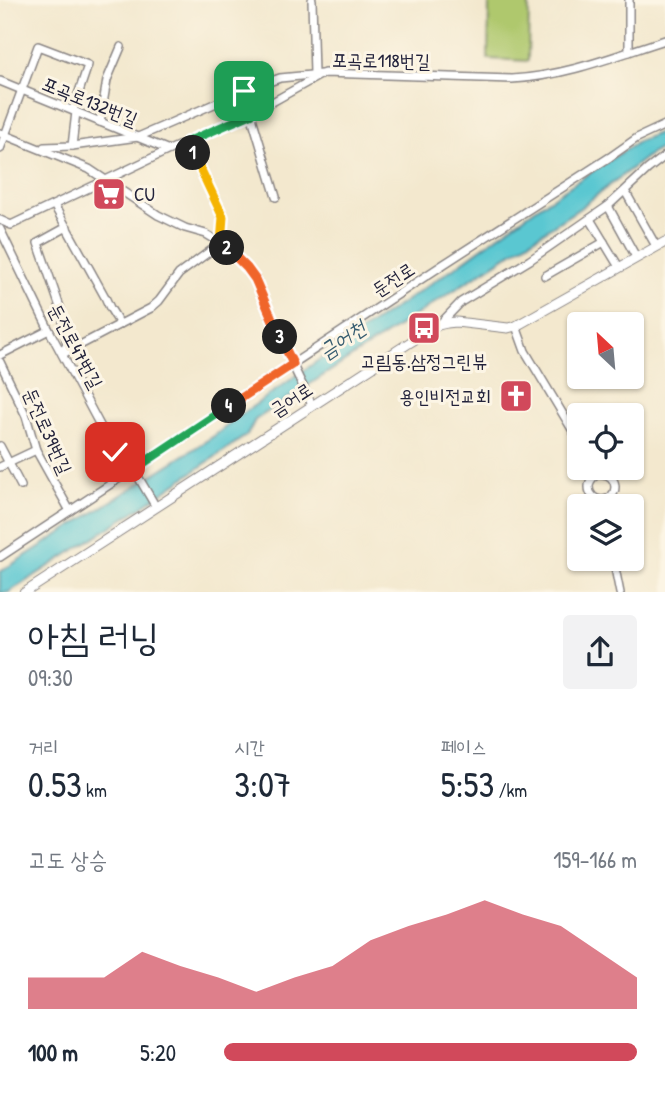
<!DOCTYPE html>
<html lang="ko">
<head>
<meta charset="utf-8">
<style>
  body { margin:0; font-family:"Patrick Hand","Poor Story",sans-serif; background:#f2f2f3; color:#1f2937; height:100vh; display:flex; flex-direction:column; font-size:26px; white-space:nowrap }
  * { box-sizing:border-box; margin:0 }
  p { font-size:23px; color:#747a83 }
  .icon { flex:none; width:38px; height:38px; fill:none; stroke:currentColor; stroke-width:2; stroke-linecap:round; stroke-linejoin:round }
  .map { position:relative; height:592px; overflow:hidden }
  .details { display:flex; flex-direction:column; background:#fff; flex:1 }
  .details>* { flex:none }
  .needle { width:46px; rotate:334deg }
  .controls { position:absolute; left:567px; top:312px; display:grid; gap:14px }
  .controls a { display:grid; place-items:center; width:77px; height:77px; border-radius:7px; background:#fff; box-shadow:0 2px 5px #0004; font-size:35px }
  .pin { position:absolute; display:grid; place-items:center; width:60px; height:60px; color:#fff; margin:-30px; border-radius:14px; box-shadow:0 4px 10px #0006 }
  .km { position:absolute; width:35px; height:35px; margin:-18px; border-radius:50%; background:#222; color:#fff; font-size:19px; line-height:35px; text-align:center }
  .round { display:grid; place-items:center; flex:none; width:74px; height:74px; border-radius:7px; background:#f2f2f3 }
  .head { display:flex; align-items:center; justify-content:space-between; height:119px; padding:0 28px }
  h1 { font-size:38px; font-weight:600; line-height:52px }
  .figures { display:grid; grid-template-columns:repeat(3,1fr); gap:10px; height:119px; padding:7px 28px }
  .figures div { display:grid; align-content:center }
  .figures b { font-size:35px; font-weight:600 }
  .figures small { font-size:19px; font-weight:400 }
  .figures p { font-size:19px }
  .chart { height:196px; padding:14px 28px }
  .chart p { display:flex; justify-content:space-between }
  .chart svg { width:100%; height:126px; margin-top:7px; fill:#d1495b; opacity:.7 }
  ul { padding:0 28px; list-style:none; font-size:23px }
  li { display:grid; grid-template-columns:112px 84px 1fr; align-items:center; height:52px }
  li i { height:18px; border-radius:9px; background:#d1495b }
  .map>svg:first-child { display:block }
  .green { fill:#afc86d; stroke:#687554; stroke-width:2 }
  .water { fill:#5ac7d1; stroke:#3e7486; stroke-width:2 }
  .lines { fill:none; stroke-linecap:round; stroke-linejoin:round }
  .minor-casing { stroke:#8a8584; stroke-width:10 }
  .tertiary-casing { stroke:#8a8584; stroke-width:11 }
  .minor { stroke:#fff; stroke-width:7 }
  .tertiary { stroke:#fff; stroke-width:9 }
  .split-1-casing { stroke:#fff; stroke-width:14 }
  .split-2-casing { stroke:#fff; stroke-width:14 }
  .split-3-casing { stroke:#fff; stroke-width:14 }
  .split-4-casing { stroke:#fff; stroke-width:14 }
  .split-5-casing { stroke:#fff; stroke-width:14 }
  .split-6-casing { stroke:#fff; stroke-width:14 }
  .split-1 { stroke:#22a559; stroke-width:9 }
  .split-2 { stroke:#f5b400; stroke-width:9 }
  .split-3 { stroke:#f0652b; stroke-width:9 }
  .split-4 { stroke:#f0652b; stroke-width:9 }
  .split-5 { stroke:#22a559; stroke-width:9 }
  .split-6 { stroke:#f5b400; stroke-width:9 }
  .labels { text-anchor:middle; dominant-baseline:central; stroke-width:6; stroke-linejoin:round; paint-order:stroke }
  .street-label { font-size:19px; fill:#22223b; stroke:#fcf5e5 }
  .poi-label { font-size:19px; fill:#22223b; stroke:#fcf5e5; text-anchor:start }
  .water-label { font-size:21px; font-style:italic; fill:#365c70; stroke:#fcf5e5 }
</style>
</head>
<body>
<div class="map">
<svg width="665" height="593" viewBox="0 0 665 593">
  <rect width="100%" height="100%" fill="#fcf5e5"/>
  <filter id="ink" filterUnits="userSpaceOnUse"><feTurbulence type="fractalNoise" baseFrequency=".0143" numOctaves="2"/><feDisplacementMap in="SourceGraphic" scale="14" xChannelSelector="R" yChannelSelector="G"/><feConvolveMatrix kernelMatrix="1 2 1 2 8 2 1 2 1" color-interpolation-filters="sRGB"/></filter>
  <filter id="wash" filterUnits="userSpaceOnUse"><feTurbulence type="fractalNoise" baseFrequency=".00686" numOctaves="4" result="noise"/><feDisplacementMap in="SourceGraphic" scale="28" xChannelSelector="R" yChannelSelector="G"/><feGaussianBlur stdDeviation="1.57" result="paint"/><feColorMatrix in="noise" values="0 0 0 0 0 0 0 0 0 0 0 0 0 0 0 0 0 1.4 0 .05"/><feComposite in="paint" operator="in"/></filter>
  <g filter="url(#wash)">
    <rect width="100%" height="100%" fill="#f3e8ce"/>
    <polygon class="green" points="491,0 529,0 528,61 488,59 489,3"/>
    <polygon class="water" points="665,130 665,146 649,155 580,208 255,420 247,435 143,506 9,592 0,593 0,572 214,436 245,412 320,359 458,265 538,207 639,141"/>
  </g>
  <g filter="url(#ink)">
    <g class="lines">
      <defs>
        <g id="minor">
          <polyline points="312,0 314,74"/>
          <polyline points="629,52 629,0"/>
          <polyline points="0,81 169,150"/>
          <polyline points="244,91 276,197"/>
          <polyline points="100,122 107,80 121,47"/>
          <polyline points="0,133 89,169 158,215 185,228 206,234 221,243 179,274 159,301 151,308 63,354"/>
          <polyline points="187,142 223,217 221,243 247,268 255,279 281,341 312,405"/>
          <polyline points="72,146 76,112"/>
          <polyline points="44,147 72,146 138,137 244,91 280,78 321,74"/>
          <polyline points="0,149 38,46 88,65 73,110"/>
          <polyline points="625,191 656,246"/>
          <polyline points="54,205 105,297 110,308 120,324"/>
          <polyline points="608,206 636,257"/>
          <polyline points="590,219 619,267"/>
          <path d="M0 220 11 225 169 150 251 114 324 73 512 79C566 76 615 56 665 40"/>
          <polyline points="0,229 49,330 111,446 115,452 130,463 156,507"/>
          <polyline points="545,276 604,242"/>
          <polyline points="439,325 461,302 530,260 608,206 648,169 665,156"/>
          <polyline points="516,326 525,351 579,441"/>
          <polyline points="63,353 67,344 61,310 38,243 67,227"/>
          <polyline points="0,355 49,330"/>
          <polyline points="0,362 26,416 36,450 70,511"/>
          <polyline points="0,446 21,486"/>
          <polyline points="0,467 36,450"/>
          <circle cx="602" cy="487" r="13"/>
          <polyline points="0,557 444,264 610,157 637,138 665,125"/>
          <polyline points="613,558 620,593"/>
        </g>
        <polyline id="tertiary" points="24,593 409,343 438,325 447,323 456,322 508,328 516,326 665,242"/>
      </defs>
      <use href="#minor" class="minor-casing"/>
      <use href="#tertiary" class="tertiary-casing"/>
      <use href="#minor" class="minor"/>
      <use href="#tertiary" class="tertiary"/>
    </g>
  </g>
  <g class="lines" filter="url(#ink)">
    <defs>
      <polyline id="split-1" points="193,153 187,142 251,114 244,91"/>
      <polyline id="split-2" points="193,153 223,217 221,243 227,248"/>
      <polyline id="split-3" points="227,248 247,268 255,279 280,337"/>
      <polyline id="split-4" points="229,406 293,364 280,337"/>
      <polyline id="split-5" points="142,464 229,406"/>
      <polyline id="split-6" points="115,452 130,463 133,469 142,464"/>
    </defs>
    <use href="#split-1" class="split-1-casing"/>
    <use href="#split-2" class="split-2-casing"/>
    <use href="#split-3" class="split-3-casing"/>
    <use href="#split-4" class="split-4-casing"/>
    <use href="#split-5" class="split-5-casing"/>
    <use href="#split-6" class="split-6-casing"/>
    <use href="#split-1" class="split-1"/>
    <use href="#split-2" class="split-2"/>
    <use href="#split-3" class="split-3"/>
    <use href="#split-4" class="split-4"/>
    <use href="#split-5" class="split-5"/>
    <use href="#split-6" class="split-6"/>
  </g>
  <defs>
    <symbol id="supermarket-square" viewBox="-11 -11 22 22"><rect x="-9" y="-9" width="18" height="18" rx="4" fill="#d1495b" stroke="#fcf5e5"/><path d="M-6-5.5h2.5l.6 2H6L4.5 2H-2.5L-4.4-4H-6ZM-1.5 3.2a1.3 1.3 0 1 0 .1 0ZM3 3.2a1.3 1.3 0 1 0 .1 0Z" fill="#fff"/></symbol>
    <symbol id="bus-square" viewBox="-11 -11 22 22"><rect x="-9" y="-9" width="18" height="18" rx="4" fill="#d1495b" stroke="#fcf5e5"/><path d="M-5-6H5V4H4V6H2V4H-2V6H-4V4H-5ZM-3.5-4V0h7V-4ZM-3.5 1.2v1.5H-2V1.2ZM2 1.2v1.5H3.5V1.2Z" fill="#fff"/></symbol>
    <symbol id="church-square" viewBox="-11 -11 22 22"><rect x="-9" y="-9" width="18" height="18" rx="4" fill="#d1495b" stroke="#fcf5e5"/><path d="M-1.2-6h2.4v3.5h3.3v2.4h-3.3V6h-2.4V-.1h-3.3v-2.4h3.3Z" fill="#fff"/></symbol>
  </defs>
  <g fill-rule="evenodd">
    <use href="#supermarket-square" x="90" y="175" width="38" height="38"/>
    <use href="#bus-square" x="405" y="309" width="38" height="38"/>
    <use href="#church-square" x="497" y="377" width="38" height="38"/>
  </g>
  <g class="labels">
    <g class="street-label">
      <text transform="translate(381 60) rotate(1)">포곡로118번길</text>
      <text transform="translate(90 101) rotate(22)">포곡로132번길</text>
      <text transform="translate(393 279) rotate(-33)">둔전로</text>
      <text transform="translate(76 346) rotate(62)">둔전로47번길</text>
      <text transform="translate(291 399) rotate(-33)">금어로</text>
      <text transform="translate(48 431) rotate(66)">둔전로39번길</text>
    </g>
    <g class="poi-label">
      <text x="134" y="194">CU</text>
      <text x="424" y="361" text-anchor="middle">고림동.삼정그린뷰</text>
      <text x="491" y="396" text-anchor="end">용인비전교회</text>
    </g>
    <g class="water-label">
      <text transform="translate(342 339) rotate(-34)">금어천</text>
    </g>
  </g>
</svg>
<div class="controls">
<a><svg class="needle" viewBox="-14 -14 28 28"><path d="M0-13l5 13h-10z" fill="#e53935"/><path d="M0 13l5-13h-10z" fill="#747a83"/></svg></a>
<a><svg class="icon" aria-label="locate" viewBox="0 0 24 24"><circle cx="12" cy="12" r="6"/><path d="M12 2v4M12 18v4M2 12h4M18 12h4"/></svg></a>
<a><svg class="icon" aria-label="layers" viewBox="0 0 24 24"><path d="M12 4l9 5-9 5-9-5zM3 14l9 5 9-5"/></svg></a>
</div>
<div class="pin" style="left:244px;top:91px;background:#1e9e55"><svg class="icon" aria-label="arrive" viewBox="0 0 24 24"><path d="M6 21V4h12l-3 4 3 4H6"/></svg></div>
<div class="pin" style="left:115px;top:452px;background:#d93025"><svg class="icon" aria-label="check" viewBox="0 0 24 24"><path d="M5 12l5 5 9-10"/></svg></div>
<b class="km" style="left:193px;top:153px">1</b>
<b class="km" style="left:227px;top:248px">2</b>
<b class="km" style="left:280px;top:337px">3</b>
<b class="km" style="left:229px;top:406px">4</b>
</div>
<section class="details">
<div class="head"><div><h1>아침 러닝</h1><p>09:30</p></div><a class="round"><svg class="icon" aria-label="share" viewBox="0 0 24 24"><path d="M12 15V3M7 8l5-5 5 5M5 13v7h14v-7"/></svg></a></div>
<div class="figures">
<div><p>거리</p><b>0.53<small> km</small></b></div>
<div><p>시간</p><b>3:07</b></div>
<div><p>페이스</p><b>5:53<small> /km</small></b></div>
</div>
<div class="chart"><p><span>고도 상승</span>159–166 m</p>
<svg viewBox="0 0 160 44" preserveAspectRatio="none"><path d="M0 44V33L10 33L20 33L30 24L40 29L50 33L60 38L70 33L80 29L90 20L100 15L110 11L120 6L130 11L140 15L150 24L160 33V44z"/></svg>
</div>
<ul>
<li><b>100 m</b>5:20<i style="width:100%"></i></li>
</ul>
</section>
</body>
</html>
